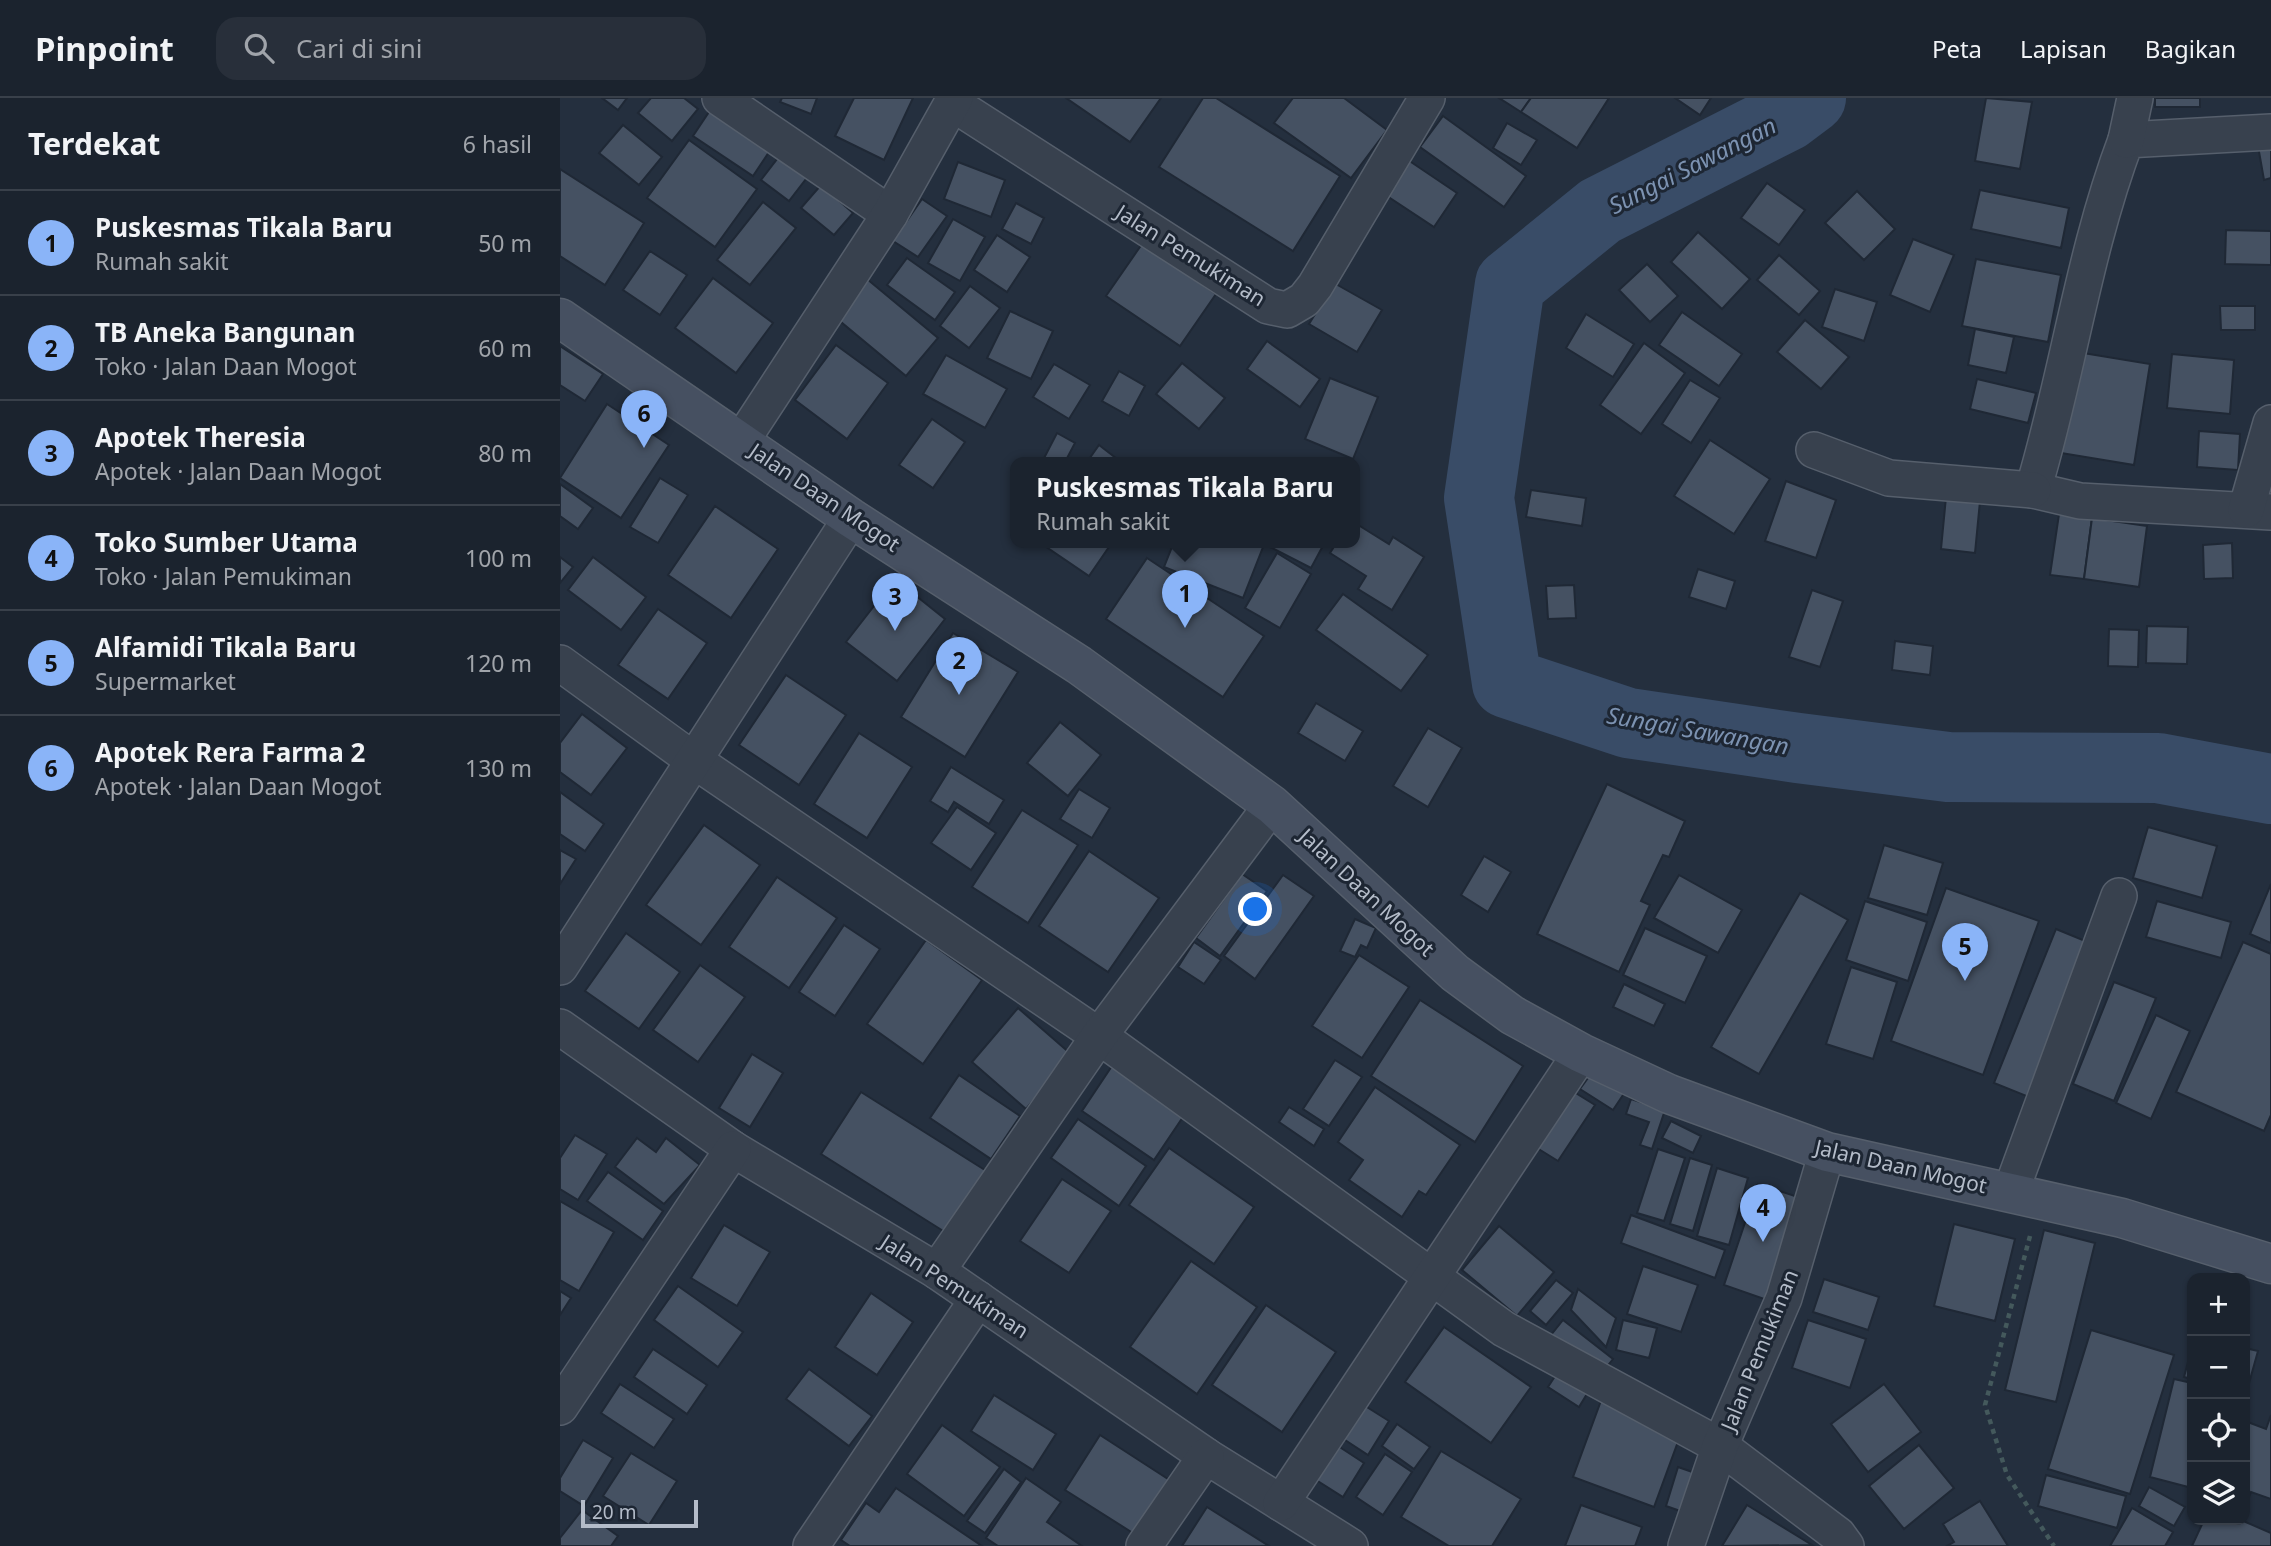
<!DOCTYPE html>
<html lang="id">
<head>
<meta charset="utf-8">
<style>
	:root { --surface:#1b232e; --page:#282f3a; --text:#f1f3f6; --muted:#a0a4aa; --line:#39404a; --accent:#8ab4f8 }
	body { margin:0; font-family:"Noto Sans",sans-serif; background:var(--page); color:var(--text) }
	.controls { position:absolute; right:21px; bottom:21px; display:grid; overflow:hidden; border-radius:14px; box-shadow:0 2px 5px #0004 }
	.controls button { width:63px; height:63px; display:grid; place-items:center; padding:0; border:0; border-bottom:2px solid var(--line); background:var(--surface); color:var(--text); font:35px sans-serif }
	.scale { position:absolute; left:21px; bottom:18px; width:117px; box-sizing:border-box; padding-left:7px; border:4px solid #b4bcc9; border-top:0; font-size:19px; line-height:24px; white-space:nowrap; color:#b4bcc9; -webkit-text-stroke:5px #1d2633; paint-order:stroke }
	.you { position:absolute; left:696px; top:812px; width:24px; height:24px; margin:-18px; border:5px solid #fff; border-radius:50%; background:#1a73e8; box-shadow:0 0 0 10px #1a73e833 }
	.badge { display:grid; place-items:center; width:46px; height:46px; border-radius:50%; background:var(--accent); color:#111; font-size:23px; font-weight:700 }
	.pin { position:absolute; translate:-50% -58px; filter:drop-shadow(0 2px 4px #0008) }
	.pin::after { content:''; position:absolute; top:37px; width:24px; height:21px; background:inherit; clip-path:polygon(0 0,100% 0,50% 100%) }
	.popup { position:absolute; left:450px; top:359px; width:350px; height:91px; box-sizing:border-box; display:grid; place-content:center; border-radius:14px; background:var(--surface); filter:drop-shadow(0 2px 5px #0005); font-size:23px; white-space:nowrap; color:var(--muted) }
	.popup b { font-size:26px; color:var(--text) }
	.popup::after { content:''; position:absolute; left:50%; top:100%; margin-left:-14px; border:14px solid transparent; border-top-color:var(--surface) }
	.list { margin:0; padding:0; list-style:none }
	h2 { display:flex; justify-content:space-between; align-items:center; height:91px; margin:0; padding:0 28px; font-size:30px }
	h2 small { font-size:23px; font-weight:400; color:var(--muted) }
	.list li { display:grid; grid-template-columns:46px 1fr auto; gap:21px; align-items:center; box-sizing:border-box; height:105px; padding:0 28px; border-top:2px solid var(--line) }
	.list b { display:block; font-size:26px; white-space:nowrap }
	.list p { margin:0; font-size:23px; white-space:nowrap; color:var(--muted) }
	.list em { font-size:23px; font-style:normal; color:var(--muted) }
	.icon { flex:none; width:38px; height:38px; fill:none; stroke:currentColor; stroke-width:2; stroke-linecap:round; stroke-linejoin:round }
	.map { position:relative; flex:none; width:1711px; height:1448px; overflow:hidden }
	header { display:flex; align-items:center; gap:42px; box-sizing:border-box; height:98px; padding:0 35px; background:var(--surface); border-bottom:2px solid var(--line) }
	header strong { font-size:33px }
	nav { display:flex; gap:38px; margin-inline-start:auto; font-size:24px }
	.search { width:490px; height:63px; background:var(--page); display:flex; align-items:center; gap:18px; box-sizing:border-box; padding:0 24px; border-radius:21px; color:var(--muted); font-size:26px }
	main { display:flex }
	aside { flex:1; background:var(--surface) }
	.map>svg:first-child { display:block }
</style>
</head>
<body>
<header>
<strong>Pinpoint</strong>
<div class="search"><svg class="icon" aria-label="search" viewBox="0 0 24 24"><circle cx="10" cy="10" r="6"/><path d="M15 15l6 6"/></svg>Cari di sini</div>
<nav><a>Peta</a><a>Lapisan</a><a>Bagikan</a></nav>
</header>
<main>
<aside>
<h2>Terdekat<small>6 hasil</small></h2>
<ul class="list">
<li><span class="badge">1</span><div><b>Puskesmas Tikala Baru</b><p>Rumah sakit</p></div><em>50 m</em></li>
<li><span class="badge">2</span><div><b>TB Aneka Bangunan</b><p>Toko · Jalan Daan Mogot</p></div><em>60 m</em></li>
<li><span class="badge">3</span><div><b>Apotek Theresia</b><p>Apotek · Jalan Daan Mogot</p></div><em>80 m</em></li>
<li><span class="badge">4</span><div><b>Toko Sumber Utama</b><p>Toko · Jalan Pemukiman</p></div><em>100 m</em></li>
<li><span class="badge">5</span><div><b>Alfamidi Tikala Baru</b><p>Supermarket</p></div><em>120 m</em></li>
<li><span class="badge">6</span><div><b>Apotek Rera Farma 2</b><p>Apotek · Jalan Daan Mogot</p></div><em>130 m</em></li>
</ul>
</aside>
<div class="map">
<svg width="1711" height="1448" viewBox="0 0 1711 1448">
	<rect width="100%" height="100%" fill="#242f3e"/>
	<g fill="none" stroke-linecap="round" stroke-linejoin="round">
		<!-- river -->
		<polyline stroke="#394c67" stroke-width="70" points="1251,0 1227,18 1040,113 950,186 919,400 947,585 1068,625 1238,650 1388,669 1598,670 1711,691"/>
	</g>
	<!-- building -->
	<g fill="#455162" stroke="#1f2835" stroke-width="2">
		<polygon points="42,0 67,0 58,12"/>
		<polygon points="91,0 124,0 138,11 112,43 78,15"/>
		<polygon points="222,0 257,0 251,16 220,4"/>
		<polygon points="294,0 353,0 324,62 275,38"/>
		<polygon points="506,0 601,0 570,44"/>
		<polygon points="643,0 656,0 780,78 733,153 599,69"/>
		<polygon points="733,0 784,0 827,32 791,80 714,25"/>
		<polygon points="939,0 971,0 961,14"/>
		<polygon points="971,0 1049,0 1017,50 961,14"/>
		<polygon points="1115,0 1151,0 1140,17"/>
		<polygon points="1426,0 1472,4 1460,71 1415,63"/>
		<rect x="1595" y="0" width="45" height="9"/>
		<polygon points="151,11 211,51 193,78 133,38"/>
		<polygon points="883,18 966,78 944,109 860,49"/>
		<polygon points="947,25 977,42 961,67 933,50"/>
		<polygon points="63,27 102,59 79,87 39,55"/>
		<polygon points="129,42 197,91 155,149 87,100"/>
		<polygon points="1711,45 1711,80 1704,82 1698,48"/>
		<polygon points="221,56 249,77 229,103 201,82"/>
		<polygon points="848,62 897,95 874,129 824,96"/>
		<polygon points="398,64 445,82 431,119 384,101"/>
		<polygon points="0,71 84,125 45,187 0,158"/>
		<polygon points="1207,85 1245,112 1219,147 1181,120"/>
		<polygon points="261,87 293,115 274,137 241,110"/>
		<polygon points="1420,92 1509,110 1501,150 1411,131"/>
		<polygon points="1297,93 1335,131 1304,162 1265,125"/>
		<polygon points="362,101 387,118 358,159 333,143"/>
		<polygon points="203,104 236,130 190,187 157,162"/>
		<polygon points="456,105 484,120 471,146 442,131"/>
		<polygon points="393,121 425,139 400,183 368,165"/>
		<polygon points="1666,132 1711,133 1711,167 1665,166"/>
		<polygon points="1138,134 1190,181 1162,211 1111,164"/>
		<polygon points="437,137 470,159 447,194 414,172"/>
		<polygon points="1353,141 1394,157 1370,214 1330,197"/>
		<polygon points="582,146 656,196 620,248 546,198"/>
		<polygon points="90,153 127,177 100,217 63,192"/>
		<polygon points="1219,157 1260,193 1239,217 1197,182"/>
		<polygon points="347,160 395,194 375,222 327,187"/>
		<polygon points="1416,161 1501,177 1488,244 1402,228"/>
		<polygon points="1087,166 1118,198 1090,224 1059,192"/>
		<polygon points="153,180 213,225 176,275 115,230"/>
		<polygon points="307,181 378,240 346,278 275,219"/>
		<polygon points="774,185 822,212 797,254 749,226"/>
		<polygon points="410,188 440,210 409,250 380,228"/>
		<polygon points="1275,191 1317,204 1304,243 1262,229"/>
		<polygon points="1660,208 1695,208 1695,232 1661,232"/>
		<polygon points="450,213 493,233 471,281 427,260"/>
		<polygon points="1122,214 1182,256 1159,288 1099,247"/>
		<polygon points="1026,216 1074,246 1053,279 1006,250"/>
		<polygon points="1245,222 1289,259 1261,291 1217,254"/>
		<polygon points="1415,231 1454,239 1446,275 1408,267"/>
		<polygon points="707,243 760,281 740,309 687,271"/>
		<polygon points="1084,245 1125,275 1081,336 1040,307"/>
		<polygon points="276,247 328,285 287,341 235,302"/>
		<polygon points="0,248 43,276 25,303 0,287"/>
		<polygon points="1511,253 1590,266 1574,367 1495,354"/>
		<polygon points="1612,256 1674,262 1670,316 1607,310"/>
		<polygon points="386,257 447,291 425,330 363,296"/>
		<polygon points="622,265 665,300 639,331 596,296"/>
		<polygon points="494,266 530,287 509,321 473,299"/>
		<polygon points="559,273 585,288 569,318 542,303"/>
		<polygon points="770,280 818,299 793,361 745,341"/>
		<polygon points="1417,281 1476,295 1468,325 1410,311"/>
		<polygon points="1130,282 1160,300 1131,345 1102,326"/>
		<polygon points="47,306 109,347 61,420 0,380"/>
		<polygon points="372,321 405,344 373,390 339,367"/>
		<polygon points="1639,333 1680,336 1678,372 1637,369"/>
		<polygon points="497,335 515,345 505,364 482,364"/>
		<polygon points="1150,342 1210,381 1174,436 1114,398"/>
		<polygon points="539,347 561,364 527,364"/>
		<polygon points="100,380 128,397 98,445 70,429"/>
		<polygon points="1226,383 1276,402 1256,460 1205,443"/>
		<polygon points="0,386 33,410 18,431 0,418"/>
		<polygon points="971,392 1026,400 1022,428 966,419"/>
		<polygon points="1386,399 1420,403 1415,455 1381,451"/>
		<polygon points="155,408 218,451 171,520 108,477"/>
		<polygon points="1499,416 1532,420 1524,481 1490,477"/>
		<polygon points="1532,420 1587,428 1579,489 1524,481"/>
		<polygon points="795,425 829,446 833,439 864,459 832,512 798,491 806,478 770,455 777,444 795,444"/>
		<polygon points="479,444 548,444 551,446 529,478"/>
		<polygon points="614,444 705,444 683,500 604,469"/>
		<polygon points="712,444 765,444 751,470 710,449"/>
		<polygon points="1672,445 1673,480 1644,481 1643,447"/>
		<polygon points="717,455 751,476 720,530 685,510"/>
		<polygon points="0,459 13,469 0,485"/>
		<polygon points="33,459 86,499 61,532 8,492"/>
		<polygon points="587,460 704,538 663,599 546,521"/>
		<polygon points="1138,471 1175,483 1166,511 1129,499"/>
		<polygon points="335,481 385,521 337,583 286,544"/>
		<polygon points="1014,487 1016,520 988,521 986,488"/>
		<polygon points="1252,492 1283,503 1260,569 1229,559"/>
		<polygon points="783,496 868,557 841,593 756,532"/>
		<polygon points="98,511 147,545 108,601 58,567"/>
		<polygon points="1587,528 1628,529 1627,566 1586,565"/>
		<polygon points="1549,531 1579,532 1578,569 1548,568"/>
		<polygon points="393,535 458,574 405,659 341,619"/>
		<polygon points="1335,543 1373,548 1370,577 1332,572"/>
		<polygon points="226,577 286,617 239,687 179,647"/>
		<polygon points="756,605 803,633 785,663 738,635"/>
		<polygon points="22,616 67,650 31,697 0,674 0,645"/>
		<polygon points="500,624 541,657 508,698 467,665"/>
		<polygon points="868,630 902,650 868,709 833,688"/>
		<polygon points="299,635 352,669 307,740 254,706"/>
		<polygon points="391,669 444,702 429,726 394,704 388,714 370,703"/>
		<polygon points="1047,686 1125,723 1109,759 1103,757 1081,803 1090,807 1059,874 977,836"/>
		<polygon points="519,691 550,710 532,740 500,721"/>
		<polygon points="0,694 44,726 25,753 0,736"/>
		<polygon points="397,709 436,735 411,772 371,745"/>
		<polygon points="462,712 518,747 468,825 412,789"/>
		<polygon points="144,727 200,767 141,847 86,807"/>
		<polygon points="1588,729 1657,748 1642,800 1573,780"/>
		<polygon points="1324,747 1383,765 1367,817 1308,800"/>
		<polygon points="0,752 16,761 0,786"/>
		<polygon points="529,753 599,800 548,874 479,828"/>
		<polygon points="924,758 951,774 928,814 901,797"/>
		<polygon points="682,776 707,793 660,858 636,840"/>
		<polygon points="723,777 754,798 695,881 664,858"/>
		<polygon points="1119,777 1182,812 1158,855 1094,820"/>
		<polygon points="217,779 277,820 229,890 169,849"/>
		<polygon points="1711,786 1711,845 1690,836"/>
		<polygon points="1386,790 1479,823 1423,977 1331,943"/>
		<polygon points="1240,795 1288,822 1199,976 1151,949"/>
		<polygon points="1305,803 1367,824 1348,883 1286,862"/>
		<polygon points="1597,803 1671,824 1661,860 1586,839"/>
		<polygon points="795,821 816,830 807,850 801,847 795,859 780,853"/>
		<polygon points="284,827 320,851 275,918 239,894"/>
		<polygon points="1085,830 1147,858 1125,905 1063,877"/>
		<polygon points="1496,831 1535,847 1474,1001 1434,985"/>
		<polygon points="66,835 120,874 79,931 25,893"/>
		<polygon points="366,842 422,882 363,966 307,926"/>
		<polygon points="634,844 661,862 644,886 618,869"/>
		<polygon points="1683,844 1711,856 1711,1017 1704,1033 1616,994"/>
		<polygon points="799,857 849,889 802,960 752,928"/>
		<polygon points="140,867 185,899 138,964 93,932"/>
		<polygon points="1291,869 1337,884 1313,961 1266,946"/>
		<polygon points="1554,884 1596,900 1554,1003 1513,986"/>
		<polygon points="1064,886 1105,906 1094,928 1053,909"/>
		<polygon points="860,902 963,968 915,1044 811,978"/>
		<polygon points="458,910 512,957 466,1011 412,964"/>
		<polygon points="1596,917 1630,933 1591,1021 1556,1005"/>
		<polygon points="192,956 223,975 190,1029 159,1010"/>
		<polygon points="558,959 631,1007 594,1062 522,1013"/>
		<polygon points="775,962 802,979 769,1028 743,1011"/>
		<polygon points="1033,973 1065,994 1053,1012 1020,991"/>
		<polygon points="399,977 460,1018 431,1061 370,1020"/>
		<polygon points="815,989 900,1047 866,1097 859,1093 842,1119 789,1082 803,1062 778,1044"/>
		<polygon points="301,994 428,1074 388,1136 261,1056"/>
		<polygon points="1014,994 1035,1007 998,1063 977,1050"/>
		<polygon points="1071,1001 1105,1012 1092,1051 1080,1047 1089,1024 1066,1016"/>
		<polygon points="729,1009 764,1031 754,1048 719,1024"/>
		<polygon points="518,1021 586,1068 559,1108 491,1060"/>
		<polygon points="1111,1023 1141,1038 1133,1055 1102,1040"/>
		<polygon points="15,1037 47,1056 18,1102 0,1091 0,1060"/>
		<polygon points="77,1040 96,1054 106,1040 140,1067 104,1106 55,1069"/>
		<polygon points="609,1050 694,1109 654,1166 569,1107"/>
		<polygon points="1098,1051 1125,1060 1104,1123 1077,1115"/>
		<polygon points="1130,1060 1152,1067 1133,1133 1110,1126"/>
		<polygon points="1157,1070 1188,1080 1169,1147 1137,1138"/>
		<polygon points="48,1074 103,1113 83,1142 27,1103"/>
		<polygon points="502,1081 551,1113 509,1175 460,1143"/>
		<polygon points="1198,1086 1241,1100 1207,1202 1164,1187"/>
		<polygon points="0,1103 54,1134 19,1193 0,1182"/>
		<polygon points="1071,1117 1165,1152 1155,1180 1061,1145"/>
		<polygon points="1394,1126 1455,1141 1435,1223 1374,1208"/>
		<polygon points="164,1127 210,1154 177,1208 131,1180"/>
		<polygon points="939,1128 994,1174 957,1218 902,1172"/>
		<polygon points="1484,1132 1535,1145 1496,1304 1445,1292"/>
		<polygon points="631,1163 697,1209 637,1296 570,1249"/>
		<polygon points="1083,1168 1138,1187 1121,1234 1067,1216"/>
		<polygon points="1264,1181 1319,1199 1308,1232 1253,1214"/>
		<polygon points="996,1182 1013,1195 986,1227 970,1213"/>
		<polygon points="118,1188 183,1234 158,1269 94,1222"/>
		<polygon points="1018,1191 1056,1220 1046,1249 1011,1212"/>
		<polygon points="0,1193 11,1200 0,1217"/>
		<polygon points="311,1195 353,1224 317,1277 275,1249"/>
		<polygon points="706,1207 776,1254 722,1334 652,1287"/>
		<polygon points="1003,1222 1053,1261 1041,1276 991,1237"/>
		<polygon points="1063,1222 1097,1230 1089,1260 1056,1252"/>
		<polygon points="1248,1222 1306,1241 1290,1290 1232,1270"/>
		<polygon points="884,1229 971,1289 931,1345 845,1284"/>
		<polygon points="1531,1232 1614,1257 1570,1396 1488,1371"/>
		<polygon points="1632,1249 1632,1281 1624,1279"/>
		<polygon points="1685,1250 1698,1253 1686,1296 1685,1295"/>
		<polygon points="93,1251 147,1287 127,1316 74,1279"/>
		<polygon points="249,1271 312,1318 289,1348 226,1301"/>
		<polygon points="999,1272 1030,1291 1019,1309 988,1289"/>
		<polygon points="1614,1281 1632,1285 1632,1390 1590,1379"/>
		<polygon points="60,1286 114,1321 94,1350 41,1315"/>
		<polygon points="1324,1286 1361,1334 1308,1374 1271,1326"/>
		<polygon points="434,1297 496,1336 473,1372 411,1333"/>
		<polygon points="1042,1300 1123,1330 1094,1409 1013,1379"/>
		<polygon points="802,1306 829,1323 808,1357 782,1340"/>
		<polygon points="1711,1317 1711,1401 1691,1394 1688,1402 1685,1401 1685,1323 1706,1331"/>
		<polygon points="837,1326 870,1349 854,1371 822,1348"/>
		<polygon points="382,1327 440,1369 404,1418 347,1376"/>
		<polygon points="540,1337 611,1383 576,1437 505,1392"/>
		<polygon points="23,1342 53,1360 24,1408 0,1393 0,1380"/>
		<polygon points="775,1346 804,1365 783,1399 753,1380"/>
		<polygon points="1359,1347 1394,1390 1344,1431 1309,1388"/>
		<polygon points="881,1353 961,1401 932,1448 889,1448 841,1419"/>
		<polygon points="71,1355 117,1383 89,1427 43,1398"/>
		<polygon points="825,1356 852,1374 823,1417 796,1399"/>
		<polygon points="1118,1369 1138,1376 1126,1415 1106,1408"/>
		<polygon points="444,1371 461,1384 425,1435 407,1423"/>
		<polygon points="1486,1377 1566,1398 1557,1430 1478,1408"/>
		<polygon points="466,1380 501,1404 487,1424 522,1448 438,1448 426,1440"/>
		<polygon points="1589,1389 1625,1409 1614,1428 1579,1408"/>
		<polygon points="336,1390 422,1448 290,1448 281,1442 306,1405 319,1414"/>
		<polygon points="1420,1403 1448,1448 1387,1448 1394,1444 1383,1426"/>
		<polygon points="1021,1407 1082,1429 1075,1448 1005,1448"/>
		<polygon points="1187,1407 1252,1447 1162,1448"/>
		<polygon points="647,1409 709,1448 622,1448"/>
		<polygon points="1572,1410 1613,1434 1605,1448 1550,1448"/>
		<polygon points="22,1412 58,1438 51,1448 0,1448 0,1440"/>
		<polygon points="1644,1422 1681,1422 1711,1435 1711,1448 1632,1448"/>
	</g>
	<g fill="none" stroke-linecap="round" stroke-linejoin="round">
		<defs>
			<g id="street">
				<polyline points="160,0 330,116"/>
				<polyline points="392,5 708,208 727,212 744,202 755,188 867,0"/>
				<path d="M1711,34L1566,42C1523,156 1508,276 1473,392L1520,403L1711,414"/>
				<polyline points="1566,42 1575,0"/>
				<polyline points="182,342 330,116 395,0"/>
				<polyline points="1254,352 1329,380 1473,392"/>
				<polyline points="1686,412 1711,325"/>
				<polyline points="0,565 132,661 539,938 944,1231 1160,1348 1278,1437 1286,1448"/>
				<polyline points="0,869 291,420"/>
				<polyline points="0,929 173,1051 377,1173 646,1358 790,1448"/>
				<polyline points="1451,1093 1559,798"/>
				<polyline points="377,1173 539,938 712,707"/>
				<polyline points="0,1309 173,1051"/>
				<polyline points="721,1405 1021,955"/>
				<polyline points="251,1448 418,1201"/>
				<polyline points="584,1448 646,1358"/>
				<polyline points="1126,1448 1160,1348 1224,1200 1267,1054"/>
			</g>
			<polyline id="secondary" points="0,220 291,420 519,567 712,707 895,875 952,917 1021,955 1109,996 1267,1054 1562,1120 1711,1166"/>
		</defs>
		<!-- street casing -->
		<use href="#street" stroke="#565f6c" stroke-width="38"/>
		<!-- secondary casing -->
		<use href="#secondary" stroke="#565f6c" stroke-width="41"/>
		<!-- path -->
		<polyline stroke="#44595c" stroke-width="4.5" stroke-dasharray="5 5" stroke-linecap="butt" points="1470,1138 1425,1307 1447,1377 1494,1448"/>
		<!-- street -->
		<use href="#street" stroke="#38414e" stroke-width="35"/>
		<!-- secondary -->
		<use href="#secondary" stroke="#465061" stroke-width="38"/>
	</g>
	<g text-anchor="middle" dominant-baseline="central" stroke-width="6" stroke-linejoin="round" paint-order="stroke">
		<!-- street labels -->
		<g font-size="21" fill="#b4bcc9" stroke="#1d2633">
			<text transform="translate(631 157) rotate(32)">Jalan Pemukiman</text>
			<text transform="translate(265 399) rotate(34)">Jalan Daan Mogot</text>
			<text transform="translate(807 794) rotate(43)">Jalan Daan Mogot</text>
			<text transform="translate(1341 1068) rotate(13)">Jalan Daan Mogot</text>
			<text transform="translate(395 1188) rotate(33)">Jalan Pemukiman</text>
			<text transform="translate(1199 1252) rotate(-68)">Jalan Pemukiman</text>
		</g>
		<!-- water labels -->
		<g font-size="23" font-style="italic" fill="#7c92b1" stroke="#1d2633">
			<text transform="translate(1132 67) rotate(-27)">Sungai Sawangan</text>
			<text transform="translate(1138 632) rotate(10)">Sungai Sawangan</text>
		</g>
	</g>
</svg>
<div class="controls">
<button>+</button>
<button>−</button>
<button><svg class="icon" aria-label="locate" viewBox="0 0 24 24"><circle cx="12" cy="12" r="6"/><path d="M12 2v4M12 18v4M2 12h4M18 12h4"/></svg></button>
<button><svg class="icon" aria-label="layers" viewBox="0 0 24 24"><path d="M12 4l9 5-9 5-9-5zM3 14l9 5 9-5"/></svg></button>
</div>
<div class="scale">20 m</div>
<div class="you"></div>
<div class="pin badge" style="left:625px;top:530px">1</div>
<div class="popup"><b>Puskesmas Tikala Baru</b>Rumah sakit</div>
<div class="pin badge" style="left:399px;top:597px">2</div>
<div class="pin badge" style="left:335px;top:533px">3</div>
<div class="pin badge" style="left:1203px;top:1144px">4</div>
<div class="pin badge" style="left:1405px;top:883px">5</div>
<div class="pin badge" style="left:84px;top:350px">6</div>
</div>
</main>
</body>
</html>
